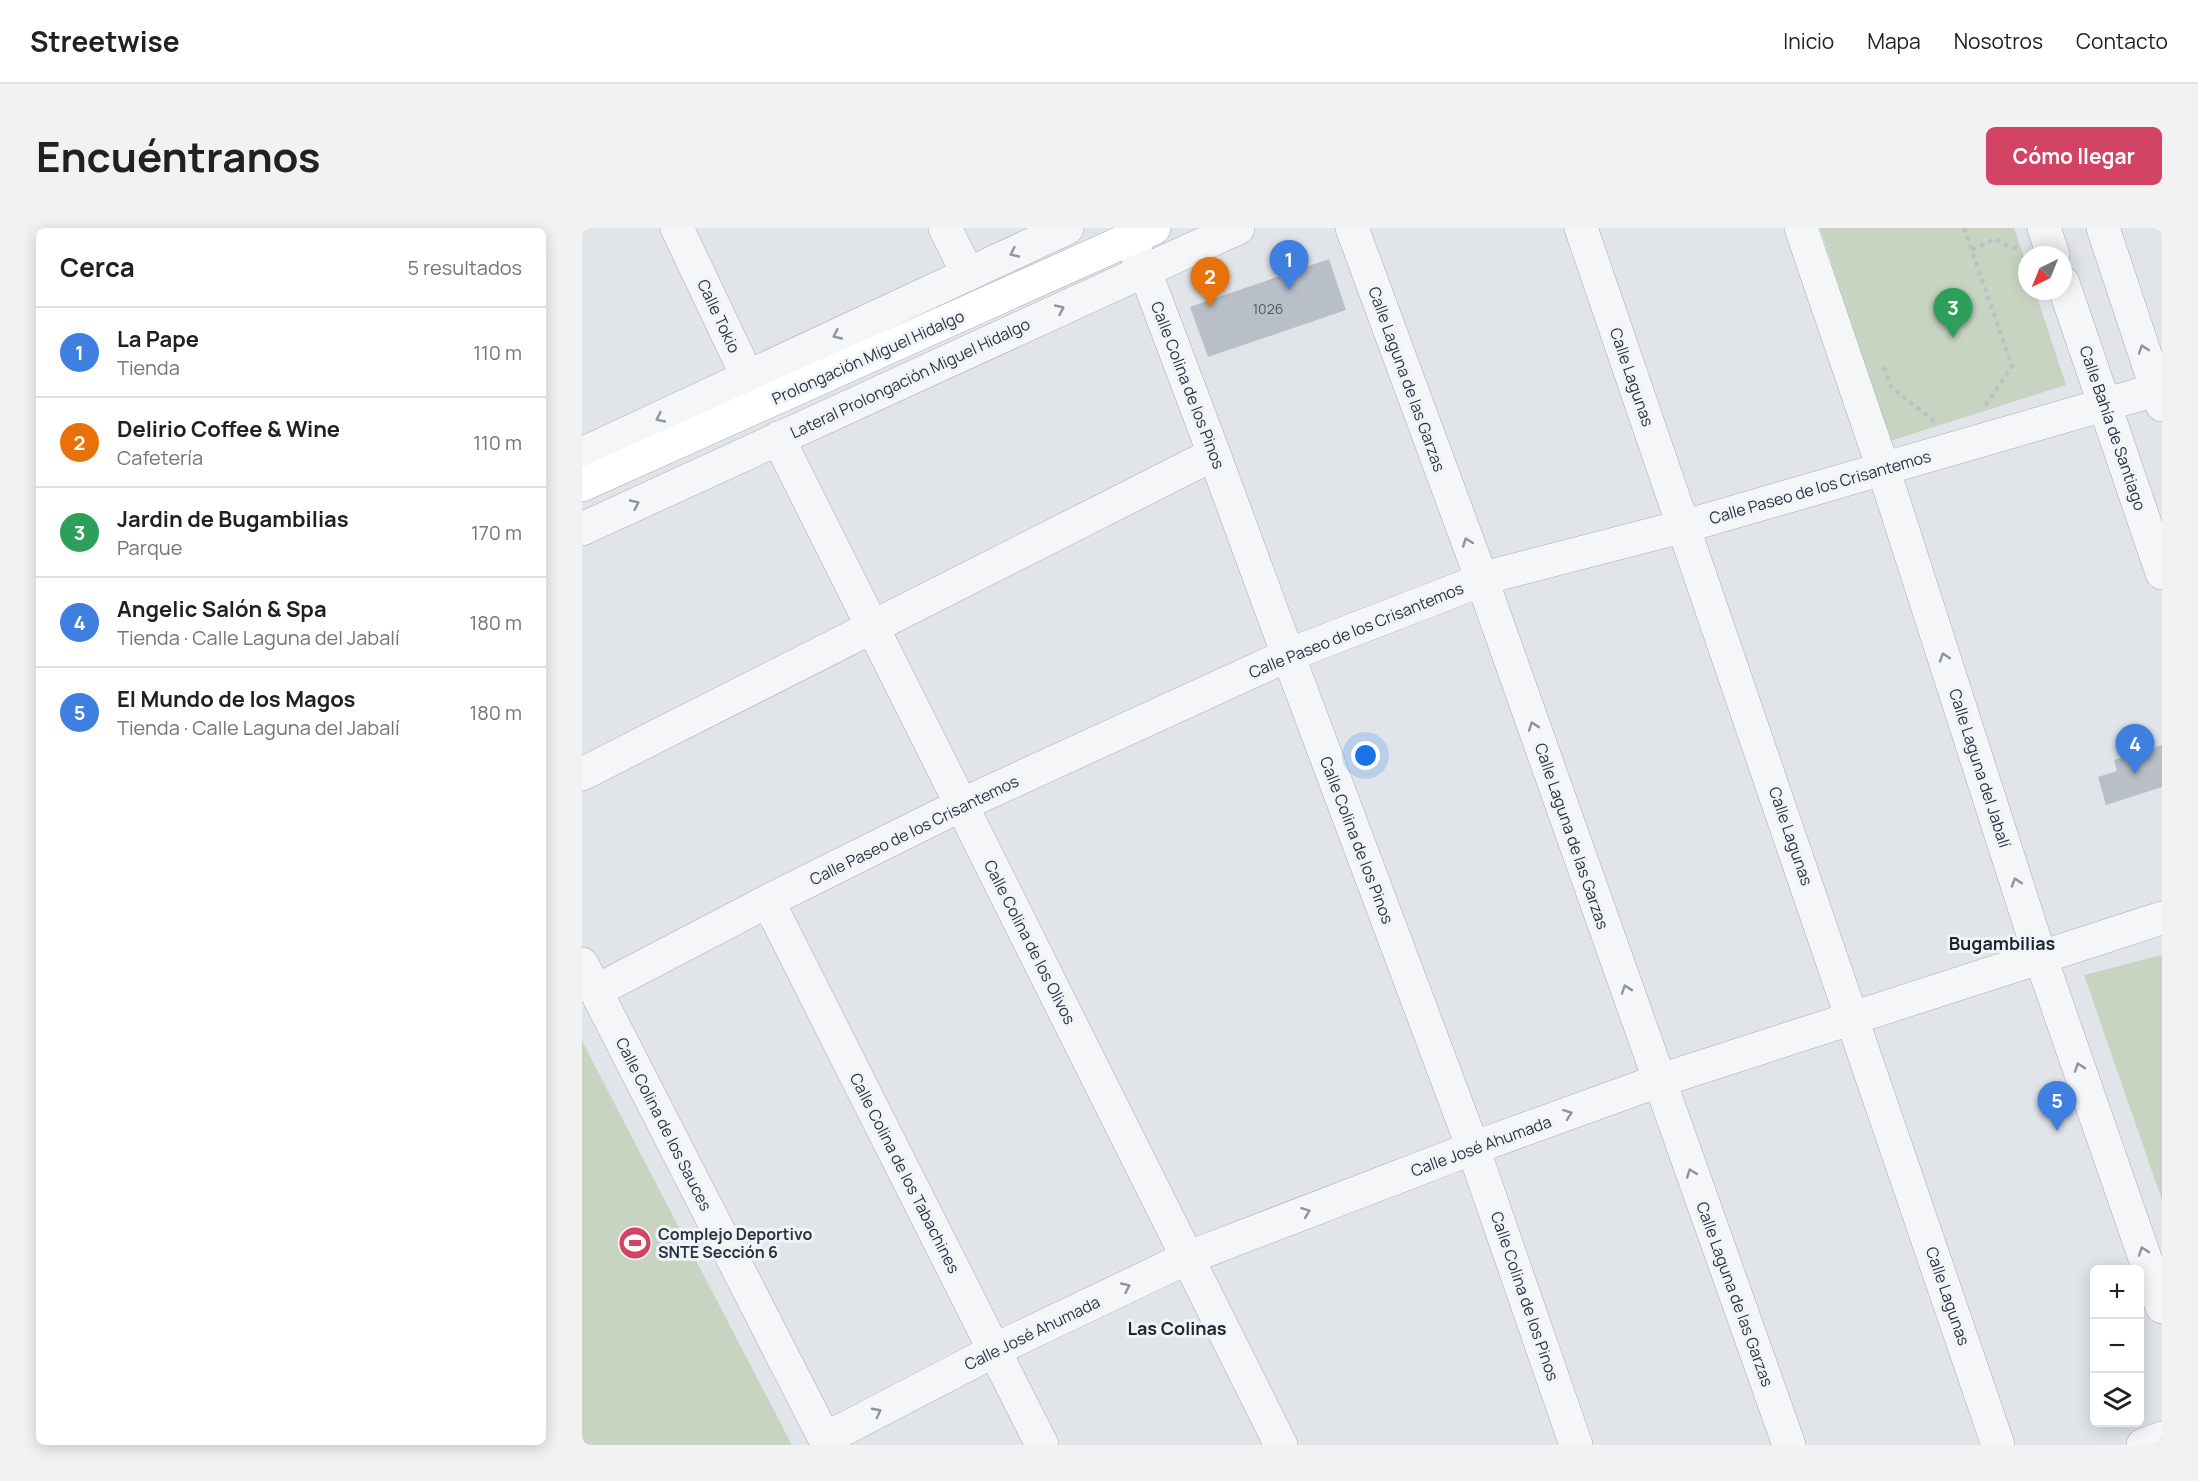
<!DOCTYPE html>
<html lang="es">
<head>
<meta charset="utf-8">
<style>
	:root { --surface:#fff; --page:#f2f2f2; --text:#202124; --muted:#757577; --line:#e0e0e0; --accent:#d24364 }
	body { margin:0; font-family:Manrope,sans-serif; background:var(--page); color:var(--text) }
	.controls { position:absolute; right:18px; bottom:18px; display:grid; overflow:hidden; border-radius:9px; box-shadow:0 3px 15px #0003 }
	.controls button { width:54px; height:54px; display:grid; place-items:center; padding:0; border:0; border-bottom:2px solid var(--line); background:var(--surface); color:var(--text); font:30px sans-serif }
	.compass { position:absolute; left:1436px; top:18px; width:54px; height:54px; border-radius:50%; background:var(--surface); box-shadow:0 3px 15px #0003; rotate:223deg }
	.you { position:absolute; left:784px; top:528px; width:21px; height:21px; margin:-15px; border:4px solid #fff; border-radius:50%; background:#1a73e8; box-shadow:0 0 0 9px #1a73e833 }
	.badge { display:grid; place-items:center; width:39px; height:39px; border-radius:50%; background:var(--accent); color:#fff; font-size:20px; font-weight:700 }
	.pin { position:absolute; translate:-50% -50px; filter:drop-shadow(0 2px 3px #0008) }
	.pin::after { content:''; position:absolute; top:32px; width:21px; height:18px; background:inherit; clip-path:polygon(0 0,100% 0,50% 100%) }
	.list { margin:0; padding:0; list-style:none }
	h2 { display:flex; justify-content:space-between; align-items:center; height:78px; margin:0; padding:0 24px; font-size:26px }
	h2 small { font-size:20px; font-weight:400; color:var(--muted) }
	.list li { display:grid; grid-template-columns:39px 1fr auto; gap:18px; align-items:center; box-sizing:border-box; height:90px; padding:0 24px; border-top:2px solid var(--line) }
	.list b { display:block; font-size:22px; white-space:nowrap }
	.list p { margin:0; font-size:20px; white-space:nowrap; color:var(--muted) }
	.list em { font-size:20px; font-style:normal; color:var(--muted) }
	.icon { flex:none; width:33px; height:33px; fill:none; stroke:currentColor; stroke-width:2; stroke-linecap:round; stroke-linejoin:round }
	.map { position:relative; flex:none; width:1580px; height:1217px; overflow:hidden; border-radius:9px }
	header { display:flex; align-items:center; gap:36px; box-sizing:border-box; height:84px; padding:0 30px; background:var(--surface); border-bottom:2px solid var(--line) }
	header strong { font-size:28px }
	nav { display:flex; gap:33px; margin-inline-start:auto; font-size:21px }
	.intro { display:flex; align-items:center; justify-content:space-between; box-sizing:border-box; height:144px; padding:0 36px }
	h1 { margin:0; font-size:42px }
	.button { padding:15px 27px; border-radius:9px; background:var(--accent); color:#fff; font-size:21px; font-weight:700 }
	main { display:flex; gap:36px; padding:0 36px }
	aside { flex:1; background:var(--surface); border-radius:9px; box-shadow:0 3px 15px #0003 }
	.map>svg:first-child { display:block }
</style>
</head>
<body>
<header>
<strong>Streetwise</strong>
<nav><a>Inicio</a><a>Mapa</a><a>Nosotros</a><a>Contacto</a></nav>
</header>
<div class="intro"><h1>Encuéntranos</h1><a class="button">Cómo llegar</a></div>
<main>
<aside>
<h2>Cerca<small>5 resultados</small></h2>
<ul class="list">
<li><span class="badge" style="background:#3f7fe0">1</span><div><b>La Pape</b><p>Tienda</p></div><em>110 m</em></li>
<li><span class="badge" style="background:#e8710a">2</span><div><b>Delirio Coffee &amp; Wine</b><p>Cafetería</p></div><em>110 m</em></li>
<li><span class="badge" style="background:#2e9e5b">3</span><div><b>Jardin de Bugambilias</b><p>Parque</p></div><em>170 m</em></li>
<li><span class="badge" style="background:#3f7fe0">4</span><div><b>Angelic Salón &amp; Spa</b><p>Tienda · Calle Laguna del Jabalí</p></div><em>180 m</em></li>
<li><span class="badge" style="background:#3f7fe0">5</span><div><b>El Mundo de los Magos</b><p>Tienda · Calle Laguna del Jabalí</p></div><em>180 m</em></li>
</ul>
</aside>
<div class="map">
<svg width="1580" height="1217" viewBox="0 0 1580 1217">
	<rect width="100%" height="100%" fill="#e1e5ea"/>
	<!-- green -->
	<g fill="#c8d4c2">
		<polygon points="1238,0 1432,0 1445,38 1445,63 1453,63 1484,157 1308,213"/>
		<polygon points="1580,727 1580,972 1502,747"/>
		<polygon points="0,813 210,1217 0,1217"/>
	</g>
	<!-- building -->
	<g fill="#b8bfc8">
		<polygon points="747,31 764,82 626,129 608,79"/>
		<polygon points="1580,517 1580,559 1524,577 1516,549 1535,543 1532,532"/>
	</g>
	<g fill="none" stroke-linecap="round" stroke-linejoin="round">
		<defs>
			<g id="street">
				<polyline points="95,0 175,169"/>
				<polyline points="363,0 386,46"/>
				<polyline points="770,0 900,352 1207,1217"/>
				<polyline points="999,0 1416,1217"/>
				<polyline points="1219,0 1301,240 1458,728 1580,1079"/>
				<polyline points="1462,0 1471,27"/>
				<polyline points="1521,0 1580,177"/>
				<polyline points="547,11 563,43 632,226 706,427 891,920 994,1217"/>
				<polyline points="1481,55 1580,345"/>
				<polyline points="196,210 699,1217"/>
				<polyline points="0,226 485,0"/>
				<polyline points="0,301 656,0"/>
				<polyline points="0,546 632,226"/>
				<polyline points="186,673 460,1217"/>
				<polyline points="0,736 246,1217"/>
				<polyline points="14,763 186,673 379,577 706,427 900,352 917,346 1114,295 1580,160"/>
				<polyline points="243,1211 433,1112 605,1030 891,920 1076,853 1580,690"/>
				<polyline points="1561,1217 1580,1210"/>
			</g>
			<polyline id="secondary" points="0,257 572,0"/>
		</defs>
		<!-- street casing -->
		<use href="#street" stroke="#a6acb5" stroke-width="34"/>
		<!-- secondary casing -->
		<use href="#secondary" stroke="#a6acb5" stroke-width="34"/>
		<!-- path -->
		<g stroke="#bbc0c5" stroke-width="4" stroke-dasharray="4.5 4.5" stroke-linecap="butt">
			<polyline points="1382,0 1430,138 1403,178"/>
			<polyline points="1390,22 1413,11 1426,18 1436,20"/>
			<polyline points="1302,139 1309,159 1352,193"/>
		</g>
		<!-- street -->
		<use href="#street" stroke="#f4f6f8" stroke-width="33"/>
		<!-- secondary -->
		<use href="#secondary" stroke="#fff" stroke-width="33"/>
	</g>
	<!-- one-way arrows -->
	<defs><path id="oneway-chevron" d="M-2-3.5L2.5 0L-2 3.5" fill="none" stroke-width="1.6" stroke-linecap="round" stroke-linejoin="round" transform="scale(1.5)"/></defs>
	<g stroke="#8e959e">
		<use href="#oneway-chevron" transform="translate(432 25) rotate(155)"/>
		<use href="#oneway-chevron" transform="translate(478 81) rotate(-25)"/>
		<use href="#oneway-chevron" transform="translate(255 107) rotate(155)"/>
		<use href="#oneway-chevron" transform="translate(1561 121) rotate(-109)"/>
		<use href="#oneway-chevron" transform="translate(78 190) rotate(155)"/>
		<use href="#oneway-chevron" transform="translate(53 276) rotate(-25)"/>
		<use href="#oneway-chevron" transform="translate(885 314) rotate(-110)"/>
		<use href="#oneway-chevron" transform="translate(1362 429) rotate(-108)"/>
		<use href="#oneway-chevron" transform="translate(951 498) rotate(-109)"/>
		<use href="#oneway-chevron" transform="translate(1434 654) rotate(-108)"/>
		<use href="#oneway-chevron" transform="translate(1044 761) rotate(-109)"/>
		<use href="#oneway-chevron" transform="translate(1497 839) rotate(-109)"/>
		<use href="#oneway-chevron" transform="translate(986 886) rotate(-20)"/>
		<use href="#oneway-chevron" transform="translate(1109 945) rotate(-110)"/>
		<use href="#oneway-chevron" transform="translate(724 984) rotate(-21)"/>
		<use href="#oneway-chevron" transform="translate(1561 1023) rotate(-109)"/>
		<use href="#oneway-chevron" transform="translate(544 1059) rotate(-25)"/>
		<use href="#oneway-chevron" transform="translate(295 1184) rotate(-28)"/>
	</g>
	<!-- icons -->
	<defs>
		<symbol id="stadium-disc" viewBox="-11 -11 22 22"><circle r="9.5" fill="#d24364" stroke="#f1f4f7"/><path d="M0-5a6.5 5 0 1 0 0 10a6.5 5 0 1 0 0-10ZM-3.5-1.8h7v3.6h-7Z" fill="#fff"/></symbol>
	</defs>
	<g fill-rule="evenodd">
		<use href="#stadium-disc" x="34" y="996" width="38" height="38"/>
	</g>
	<g text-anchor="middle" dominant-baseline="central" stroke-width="6" stroke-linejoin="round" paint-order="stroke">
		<!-- number labels -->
		<g font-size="14" fill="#4d5764">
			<text x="686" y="80">1026</text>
		</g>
		<!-- street labels -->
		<g font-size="16" fill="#293443" stroke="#f1f4f7">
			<text transform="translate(137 88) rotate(65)">Calle Tokio</text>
			<text transform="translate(286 129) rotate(-24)">Prolongación Miguel Hidalgo</text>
			<text transform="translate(1050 149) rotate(71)">Calle Lagunas</text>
			<text transform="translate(328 150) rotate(-25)">Lateral Prolongación Miguel Hidalgo</text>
			<text transform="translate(825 151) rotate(70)">Calle Laguna de las Garzas</text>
			<text transform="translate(606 157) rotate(69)">Calle Colina de los Pinos</text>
			<text transform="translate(1531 200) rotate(71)">Calle Bahía de Santiago</text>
			<text transform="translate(1238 259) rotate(-16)">Calle Paseo de los Crisantemos</text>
			<text transform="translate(774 402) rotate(-22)">Calle Paseo de los Crisantemos</text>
			<text transform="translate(1398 540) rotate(72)">Calle Laguna del Jabalí</text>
			<text transform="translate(332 602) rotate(-26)">Calle Paseo de los Crisantemos</text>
			<text transform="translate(990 608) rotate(71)">Calle Laguna de las Garzas</text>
			<text transform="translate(1209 608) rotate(71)">Calle Lagunas</text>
			<text transform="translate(775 612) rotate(69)">Calle Colina de los Pinos</text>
			<text transform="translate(448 714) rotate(63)">Calle Colina de los Olivos</text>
			<text transform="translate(82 896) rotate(63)">Calle Colina de los Sauces</text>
			<text transform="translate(899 918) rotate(-20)">Calle José Ahumada</text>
			<text transform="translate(323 945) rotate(63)">Calle Colina de los Tabachines</text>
			<text transform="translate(1153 1066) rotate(70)">Calle Laguna de las Garzas</text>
			<text transform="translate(943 1068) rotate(71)">Calle Colina de los Pinos</text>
			<text transform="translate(1366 1068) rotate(71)">Calle Lagunas</text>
			<text transform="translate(450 1105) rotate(-26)">Calle José Ahumada</text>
		</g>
		<!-- poi labels -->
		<g font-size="16" font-weight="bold" fill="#293443" stroke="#f1f4f7" text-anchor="start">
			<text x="76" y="1006">Complejo Deportivo<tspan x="76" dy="18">SNTE Sección 6</tspan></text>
		</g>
		<!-- neighbourhood labels -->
		<g font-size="18" font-weight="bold" fill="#1b2533" stroke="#f1f4f7">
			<text x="1420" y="715">Bugambilias</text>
			<text x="595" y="1100">Las Colinas</text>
		</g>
	</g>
</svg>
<div class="controls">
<button>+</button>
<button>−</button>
<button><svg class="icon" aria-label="layers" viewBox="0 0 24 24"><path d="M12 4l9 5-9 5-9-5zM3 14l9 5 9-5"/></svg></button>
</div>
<svg class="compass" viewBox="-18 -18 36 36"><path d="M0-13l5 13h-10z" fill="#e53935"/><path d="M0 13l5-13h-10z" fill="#757577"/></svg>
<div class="you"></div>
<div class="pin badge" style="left:707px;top:62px;background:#3f7fe0">1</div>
<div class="pin badge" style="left:628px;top:79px;background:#e8710a">2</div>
<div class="pin badge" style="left:1371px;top:110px;background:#2e9e5b">3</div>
<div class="pin badge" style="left:1553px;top:546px;background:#3f7fe0">4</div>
<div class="pin badge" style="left:1475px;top:903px;background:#3f7fe0">5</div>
</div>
</main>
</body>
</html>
